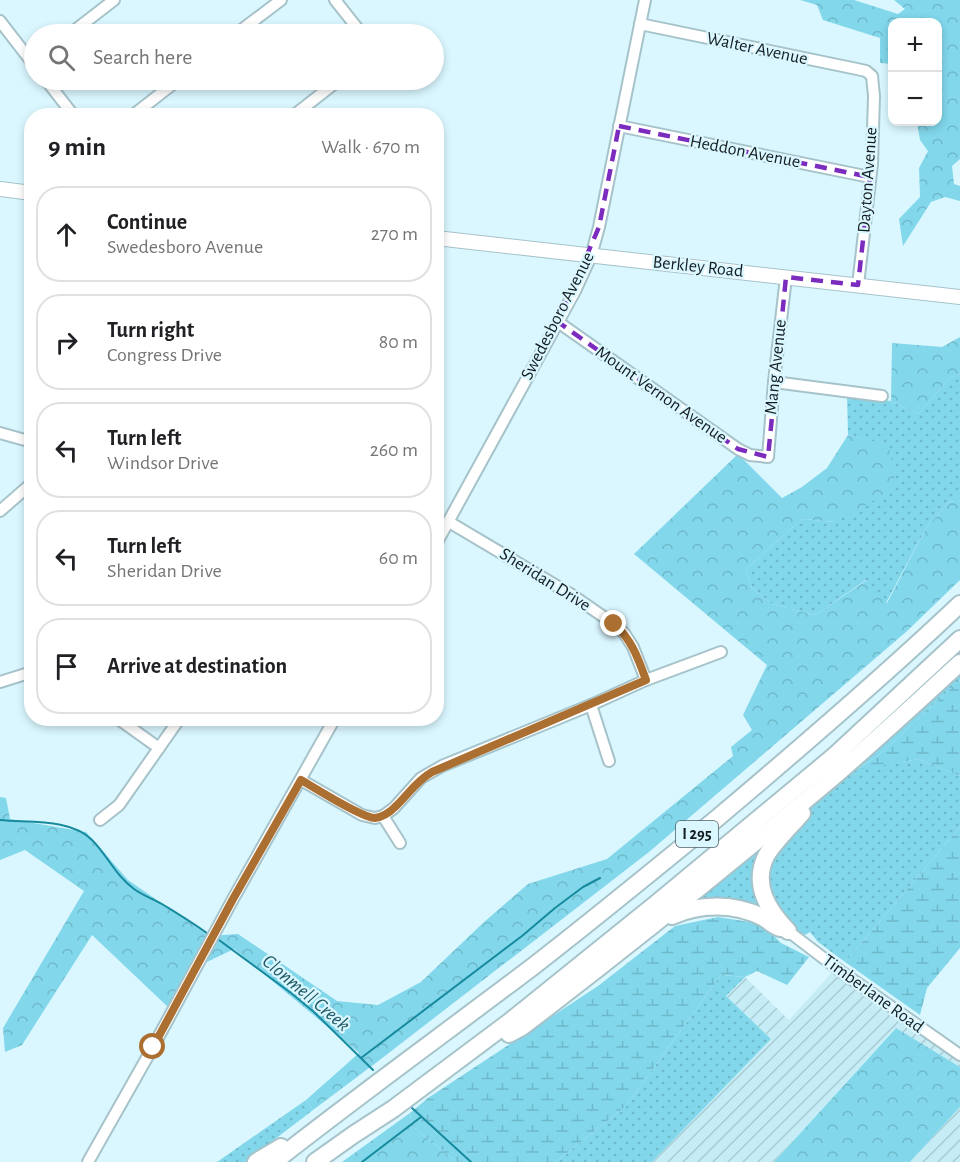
<!DOCTYPE html>
<html lang="en">
<head>
<meta charset="utf-8">
<style>
	:root { --surface:#fff; --page:#f6f6f6; --text:#202124; --muted:#757577; --line:#e0e0e0 }
	body { margin:0; font-family:"Alegreya Sans",sans-serif; background:var(--page); color:var(--text) }
	.controls { position:absolute; right:18px; top:18px; display:grid; overflow:hidden; border-radius:12px; box-shadow:0 3px 9px #0003 }
	.controls button { width:54px; height:54px; display:grid; place-items:center; padding:0; border:0; border-bottom:2px solid var(--line); background:var(--surface); color:var(--text); font:30px sans-serif }
	.stop { position:absolute; width:18px; height:18px; margin:-14px; border:4px solid #ab6f31; border-radius:50%; background:#fff }
	.stop.end { background:#ab6f31; border-color:#fff; box-shadow:0 2px 6px #0008 }
	.list { margin:0; padding:0; list-style:none }
	h2 { display:flex; justify-content:space-between; align-items:center; height:78px; margin:0; padding:0 24px; font-size:26px }
	h2 small { font-size:20px; font-weight:400; color:var(--muted) }
	.list li { display:grid; grid-template-columns:39px 1fr auto; gap:18px; align-items:center; box-sizing:border-box; height:96px; margin:0 12px 12px; padding:0 12px; border:2px solid var(--line); border-radius:24px }
	.list b { display:block; font-size:22px; white-space:nowrap }
	.list p { margin:0; font-size:20px; white-space:nowrap; color:var(--muted) }
	.list em { font-size:20px; font-style:normal; color:var(--muted) }
	.icon { flex:none; width:33px; height:33px; fill:none; stroke:currentColor; stroke-width:2; stroke-linecap:round; stroke-linejoin:round }
	.map { position:relative; flex:none; width:960px; height:1162px; overflow:hidden }
	.search { position:absolute; background:var(--surface); box-shadow:0 3px 9px #0003; left:24px; top:24px; width:420px; height:66px; display:flex; align-items:center; gap:15px; box-sizing:border-box; padding:0 21px; border-radius:33px; color:var(--muted); font-size:22px }
	.panel { position:absolute; background:var(--surface); box-shadow:0 3px 9px #0003; left:24px; top:108px; width:420px; height:618px; border-radius:24px }
	.map>svg:first-child { display:block }
</style>
</head>
<body>
<div class="map">
<svg width="960" height="1162" viewBox="0 0 960 1162">
	<defs>
		<pattern id="industrial-furrows" width="10" height="10" patternUnits="userSpaceOnUse" patternTransform="scale(1.5)"><rect width="10" height="10" fill="#c6edf6"/><path d="M-1 1l2-2M0 10L10 0M9 11l2-2" fill="none" stroke="#a9cbd3"/></pattern>
		<pattern id="grass-dots" width="8" height="8" patternUnits="userSpaceOnUse" patternTransform="scale(1.5)"><rect width="8" height="8" fill="#82d7eb"/><path d="M2 2h.1M6 6h.1" fill="none" stroke="#6fb8c9" stroke-width="1.8" stroke-linecap="round"/></pattern>
		<pattern id="forest-crowns" width="20" height="18" patternUnits="userSpaceOnUse" patternTransform="scale(1.5)"><rect width="20" height="18" fill="#82d7eb"/><path d="M2 6a3 3 0 1 1 6 0M12 15a3 3 0 1 1 6 0" fill="none" stroke="#6fb8c9"/></pattern>
		<pattern id="wetland-marsh" width="20" height="14" patternUnits="userSpaceOnUse" patternTransform="scale(1.5)"><rect width="20" height="14" fill="#82d7eb"/><path d="M1 5h8M5 5V1M11 12h8M15 12V8" fill="none" stroke="#6fb8c9"/></pattern>
	</defs>
	<rect width="100%" height="100%" fill="#daf7ff"/>
	<!-- industrial -->
	<g fill="url(#industrial-furrows)">
		<polygon points="837,967 960,1055 960,1067 895,1028 774,1162 652,1162 771,1039 726,996 745,977 789,1020"/>
		<polygon points="960,1107 960,1162 910,1162"/>
	</g>
	<!-- grass -->
	<g fill="url(#grass-dots)">
		<polygon points="960,373 960,500 949,502 926,528 886,603 866,580 815,615 772,604 752,588 746,569 802,519 835,522 889,446 848,435 847,396 891,401 918,414 948,380"/>
		<polygon points="960,666 960,680 879,755 857,769 919,759 960,776 960,827 845,962 818,942 810,932 805,935 783,921 769,902 766,871 771,856 801,818 848,769"/>
		<polygon points="779,828 754,879 764,913 694,902"/>
		<polygon points="721,975 745,977 726,996 771,1039 652,1162 556,1162 626,1106"/>
		<polygon points="306,1100 313,1110 249,1159 245,1162 217,1162"/>
	</g>
	<!-- forest -->
	<g fill="url(#forest-crowns)">
		<polygon points="800,0 854,0 898,14 905,9 894,0 960,0 960,159 952,166 954,184 960,186 960,201 945,197 931,202 903,246 899,219 920,197 919,168 928,151 920,140 917,122 938,122 938,22 892,22 892,64 880,63 880,38 823,20 817,5"/>
		<polygon points="960,337 960,373 948,380 918,414 891,401 892,343 942,347"/>
		<polygon points="848,435 889,445 896,488 835,522 802,519 746,569 752,588 772,604 815,615 867,580 887,603 926,528 949,502 960,500 960,580 906,632 649,852 381,1059 313,1110 306,1100 359,1053 234,949 190,970 169,1008 92,935 22,1045 5,1052 3,1028 84,891 25,850 0,860 0,797 6,798 10,819 86,832 128,880 209,936 238,934 337,1001 378,1005 421,982 483,923 528,884 607,859 733,756 731,747 752,730 743,715 767,665 634,554 738,454 782,498 802,487 827,468"/>
		<polygon points="896,1028 960,1067 960,1107 910,1162 774,1162"/>
		<polygon points="410,1113 412,1126 457,1162 342,1162"/>
	</g>
	<!-- wetland -->
	<g fill="url(#wetland-marsh)">
		<polygon points="960,680 960,776 919,759 856,770 879,755"/>
		<polygon points="960,827 960,948 927,988 920,1015 845,962"/>
		<polygon points="718,917 762,924 781,943 809,957 787,985 757,971 745,977 721,975 626,1106 556,1162 457,1162 412,1126 410,1113 428,1098 598,986 675,926"/>
	</g>
	<g fill="none" stroke-linecap="round" stroke-linejoin="round">
		<!-- stream -->
		<g stroke="#178a9e" stroke-width="2">
			<path d="M0,820C28,823 71,818 92,840C108,856 115,875 134,889C142,895 153,899 162,904C178,914 193,923 208,934"/>
			<polyline points="219,940 291,993 314,1012 373,1070"/>
			<polyline points="361,1058 522,936 555,908 583,887 600,878"/>
			<polyline points="412,1108 471,1162"/>
			<polyline points="362,1162 421,1117"/>
		</g>
		<defs>
			<g id="minor">
				<polyline points="335,0 362,34"/>
				<polyline points="0,21 34,65"/>
				<polyline points="640,24 857,69 866,71 872,76 874,96 872,164 858,285"/>
				<polyline points="70,34 114,0"/>
				<polyline points="236,34 281,0"/>
				<polyline points="46,80 74,116"/>
				<polyline points="132,116 178,80"/>
				<polyline points="293,116 339,80"/>
				<polyline points="619,126 870,177"/>
				<polyline points="558,322 738,449 750,455 768,457 774,382 786,277"/>
				<polyline points="774,382 882,396"/>
				<polyline points="0,433 32,442"/>
				<polyline points="0,511 32,483"/>
				<polyline points="449,522 572,595 614,624 624,633 633,647 646,680"/>
				<polyline points="436,544 558,322 575,291 591,256 599,227 645,0"/>
				<polyline points="0,682 32,672"/>
				<polyline points="591,705 609,761"/>
				<polyline points="117,718 159,748"/>
				<polyline points="301,780 362,815 375,818 383,816 394,808 421,778 442,766 591,705 646,680 721,652"/>
				<polyline points="383,816 400,843"/>
				<polyline points="100,820 119,805 180,718"/>
				<polyline points="788,931 843,973 960,1055"/>
				<polyline points="88,1162 153,1047 233,899 335,718"/>
			</g>
			<g id="major">
				<polyline points="0,189 32,193"/>
				<polyline points="436,238 960,297"/>
			</g>
			<g id="highway">
				<path d="M672,916C700,903 736,903 764,918C770,922 774,926 780,928"/>
				<path d="M788,931C768,910 752,885 766,856C774,842 791,826 802,813"/>
				<path d="M509,1034L522,1027C627,947 730,864 831,779C875,741 917,702 960,663"/>
				<polyline points="256,1162 281,1147"/>
				<path d="M274,1162C358,1096 445,1033 531,968C593,920 654,870 715,820C798,750 881,679 960,604"/>
				<polyline points="315,1162 353,1135 393,1109 508,1023 657,903 833,757 960,639"/>
			</g>
		</defs>
		<!-- minor casing -->
		<use href="#minor" stroke="#a7c3ca" stroke-width="14"/>
		<!-- major casing -->
		<use href="#major" stroke="#a7c3ca" stroke-width="16"/>
		<!-- highway casing -->
		<use href="#highway" stroke="#a7c3ca" stroke-width="20"/>
		<!-- minor -->
		<use href="#minor" stroke="#fff" stroke-width="10"/>
		<!-- major -->
		<use href="#major" stroke="#fff" stroke-width="14"/>
		<!-- highway -->
		<use href="#highway" stroke="#fff" stroke-width="16"/>
	</g>
	<g fill="none" stroke-linecap="round" stroke-linejoin="round">
		<!-- route -->
		<path stroke="#ab6f31" stroke-width="8" d="M153,1047L233,899L301,780C315,788 362,818 375,818C383,817 390,812 395,807C408,795 416,781 432,772L646,680C638,658 632,640 614,624"/>
	</g>
	<!-- marked area -->
	<path fill="none" stroke="#7b2cbf" stroke-width="4.5" stroke-dasharray="12 8" stroke-linejoin="round" d="M619,126L870,177L858,285L786,277L768,457L738,449L558,322L599,227Z"/>
	<g text-anchor="middle" dominant-baseline="central" stroke-width="4.5" stroke-linejoin="round" paint-order="stroke">
		<!-- shield labels -->
		<rect fill="#daf7ff" stroke="#4f5f64" stroke-width="1.5" x="676" y="821" width="42" height="26" rx="4.5"/>
		<g font-size="16" font-weight="bold" fill="#141e21">
			<text x="697" y="834">I 295</text>
		</g>
		<!-- street labels -->
		<g font-size="18" fill="#141e21" stroke="#daf7ff">
			<text transform="translate(757 49) rotate(12)">Walter Avenue</text>
			<text transform="translate(745 152) rotate(11)">Heddon Avenue</text>
			<text transform="translate(868 180) rotate(-86)">Dayton Avenue</text>
			<text transform="translate(698 267) rotate(6)">Berkley Road</text>
			<text transform="translate(558 316) rotate(-63)">Swedesboro Avenue</text>
			<text transform="translate(776 367) rotate(-84)">Mang Avenue</text>
			<text transform="translate(661 395) rotate(35)">Mount Vernon Avenue</text>
			<text transform="translate(545 580) rotate(32)">Sheridan Drive</text>
			<text transform="translate(873 994) rotate(36)">Timberlane Road</text>
		</g>
		<!-- water labels -->
		<g font-size="20" font-style="italic" fill="#225b67" stroke="#daf7ff">
			<text transform="translate(306 993) rotate(40)">Clonmell Creek</text>
		</g>
	</g>
</svg>
<div class="controls">
<button>+</button>
<button>−</button>
</div>
<div class="stop" style="left:153px;top:1047px"></div>
<div class="stop end" style="left:614px;top:624px"></div>
<div class="search"><svg class="icon" aria-label="search" viewBox="0 0 24 24"><circle cx="10" cy="10" r="6"/><path d="M15 15l6 6"/></svg>Search here</div>
<section class="panel">
<h2>9 min<small>Walk · 670 m</small></h2>
<ul class="list">
<li><svg class="icon" aria-label="ahead" viewBox="0 0 24 24"><path d="M12 20V5M6 11l6-6 6 6"/></svg><div><b>Continue</b><p>Swedesboro Avenue</p></div><em>270 m</em></li>
<li><svg class="icon" aria-label="right" viewBox="0 0 24 24"><path d="M7 20v-9h11M14 6l5 5-5 5"/></svg><div><b>Turn right</b><p>Congress Drive</p></div><em>80 m</em></li>
<li><svg class="icon" aria-label="left" viewBox="0 0 24 24"><path d="M17 20v-9H6M10 6l-5 5 5 5"/></svg><div><b>Turn left</b><p>Windsor Drive</p></div><em>260 m</em></li>
<li><svg class="icon" aria-label="left" viewBox="0 0 24 24"><path d="M17 20v-9H6M10 6l-5 5 5 5"/></svg><div><b>Turn left</b><p>Sheridan Drive</p></div><em>60 m</em></li>
<li><svg class="icon" aria-label="arrive" viewBox="0 0 24 24"><path d="M6 21V4h12l-3 4 3 4H6"/></svg><div><b>Arrive at destination</b></div></li>
</ul>
</section>
</div>
</body>
</html>
